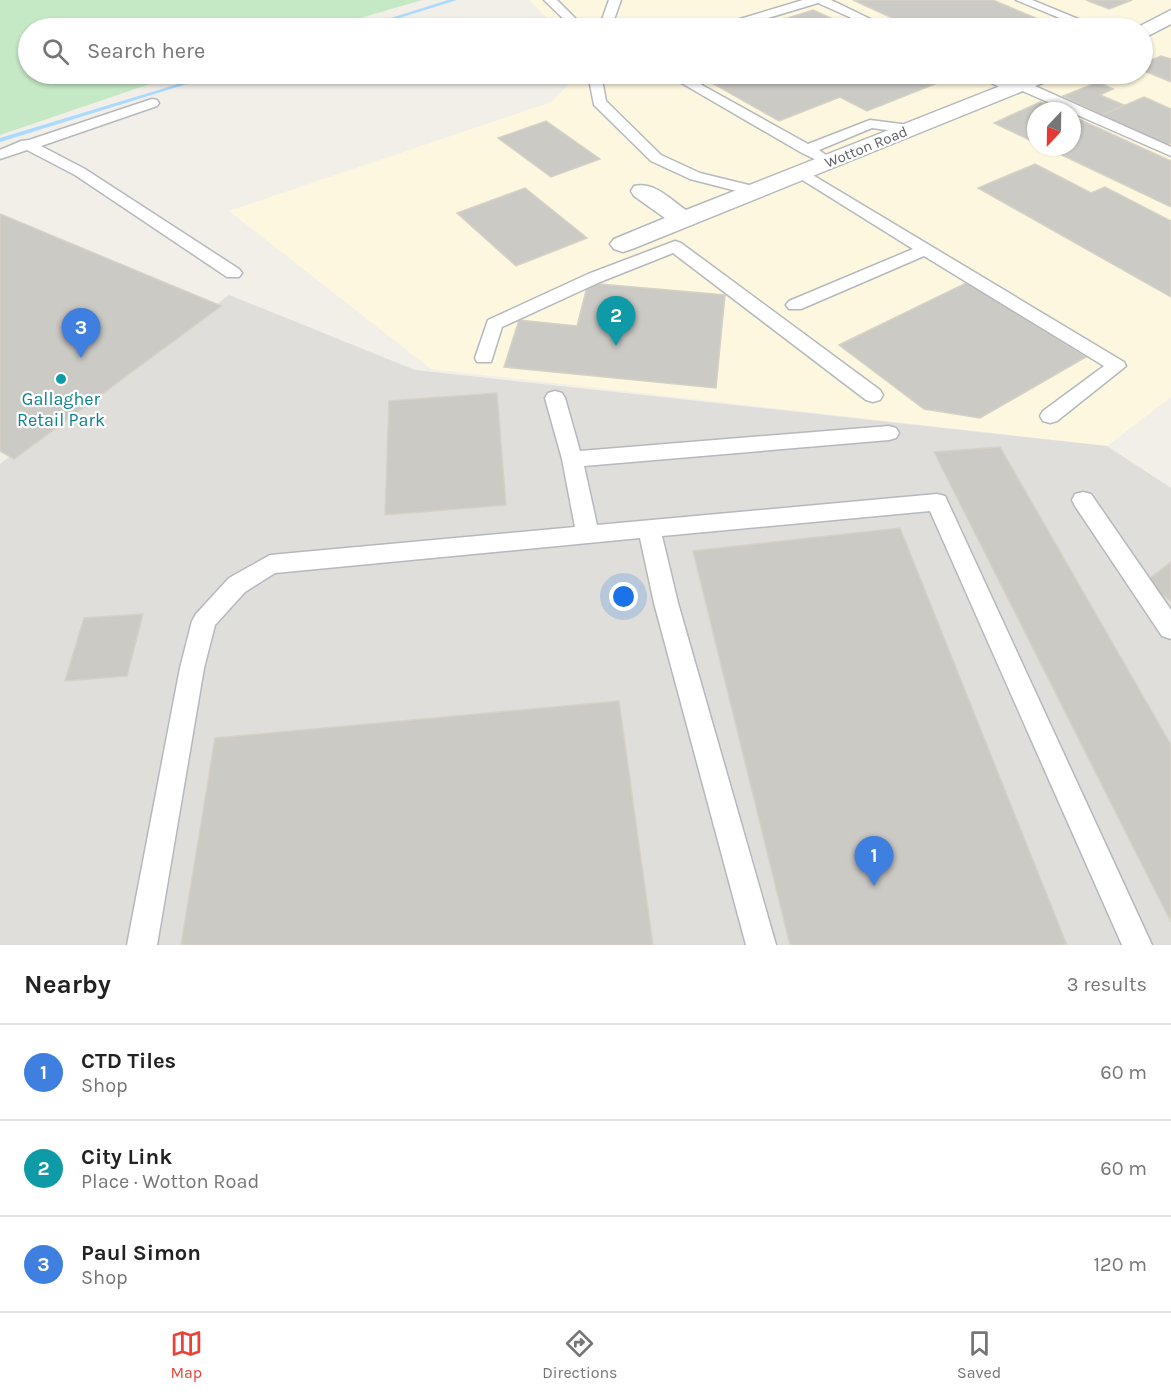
<!DOCTYPE html>
<html lang="en">
<head>
<meta charset="utf-8">
<style>
	:root { --surface:#fff; --page:#f2f2f2; --text:#222; --muted:#767676; --line:#e0e0e0; --accent:#ea4335 }
	body { margin:0; font-family:Karla,sans-serif; background:var(--page); color:var(--text) }
	.compass { position:absolute; left:1027px; top:102px; width:54px; height:54px; border-radius:50%; background:var(--surface); box-shadow:0 2px 4px #0004; rotate:202deg }
	.you { position:absolute; left:624px; top:597px; width:21px; height:21px; margin:-15px; border:4px solid #fff; border-radius:50%; background:#1a73e8; box-shadow:0 0 0 9px #1a73e833 }
	.badge { display:grid; place-items:center; width:39px; height:39px; border-radius:50%; background:var(--accent); color:#fff; font-size:20px; font-weight:700 }
	.pin { position:absolute; translate:-50% -50px; filter:drop-shadow(0 2px 3px #0008) }
	.pin::after { content:''; position:absolute; top:32px; width:21px; height:18px; background:inherit; clip-path:polygon(0 0,100% 0,50% 100%) }
	.list { margin:0; padding:0; list-style:none }
	h2 { display:flex; justify-content:space-between; align-items:center; height:78px; margin:0; padding:0 24px; font-size:26px }
	h2 small { font-size:20px; font-weight:400; color:var(--muted) }
	.list li { display:grid; grid-template-columns:39px 1fr auto; gap:18px; align-items:center; box-sizing:border-box; height:96px; padding:0 24px; border-top:2px solid var(--line) }
	.list b { display:block; font-size:22px; white-space:nowrap }
	.list p { margin:0; font-size:20px; white-space:nowrap; color:var(--muted) }
	.list em { font-size:20px; font-style:normal; color:var(--muted) }
	.icon { flex:none; width:33px; height:33px; fill:none; stroke:currentColor; stroke-width:2; stroke-linecap:round; stroke-linejoin:round }
	.map { position:relative; flex:none; width:1171px; height:945px; overflow:hidden }
	.search { position:absolute; background:var(--surface); box-shadow:0 2px 4px #0004; left:18px; right:18px; top:18px; height:66px; display:flex; align-items:center; gap:15px; box-sizing:border-box; padding:0 21px; border-radius:33px; color:var(--muted); font-size:22px }
	.sheet { height:366px; background:var(--surface) }
	nav { display:flex; justify-content:space-around; align-items:center; box-sizing:border-box; height:84px; border-top:2px solid var(--line); background:var(--surface); font-size:16px; color:var(--muted) }
	nav a { display:grid; justify-items:center; gap:3px }
	nav .on { color:var(--accent) }
	.map>svg:first-child { display:block }
</style>
</head>
<body>
<div class="map">
<svg width="1171" height="945" viewBox="0 0 1171 945">
	<rect width="100%" height="100%" fill="#f1efe8"/>
	<!-- commercial -->
	<path fill="#fef7e0" fill-rule="evenodd" d="M529,0H1171V397L1107,446L431,369L229,211L551,102L579,74H1142V28H557ZM1036,111H1072V147H1036Z"/>
	<!-- industrial -->
	<polygon fill="#e0deda" points="229,295 415,370 1107,446 1171,488 1171,945 0,945 0,464"/>
	<!-- green -->
	<polygon fill="#c5e8c5" points="0,0 422,0 326,28 28,28 28,74 179,74 0,135"/>
	<g fill="none" stroke-linecap="round" stroke-linejoin="round">
		<!-- stream -->
		<g fill="#aadaff" fill-rule="evenodd">
			<polygon points="448,0 457,0 367,28 359,28"/>
			<polygon points="211,74 219,74 0,142 0,138"/>
		</g>
	</g>
	<!-- building -->
	<g fill="#cccac5" stroke="#d6d1c6" stroke-width="1.5">
		<polygon points="853,0 993,0 1045,22 1025,28 914,28"/>
		<polygon points="1086,0 1132,0 1109,9"/>
		<polygon points="813,10 853,28 756,28"/>
		<polygon points="1052,19 1076,28 1025,28 1045,22"/>
		<polygon points="1161,56 1171,59 1171,82 1142,70 1142,64"/>
		<polygon points="696,74 950,74 955,76 867,111 840,97 779,121"/>
		<polygon points="1098,82 1113,89 1100,95 1124,105 1102,115 1063,96"/>
		<polygon points="1144,97 1171,109 1171,143 1167,145 1102,115"/>
		<polygon points="1040,102 1060,111 1036,111 1036,143 994,123"/>
		<polygon points="1072,116 1171,161 1171,207 1045,147 1072,147"/>
		<polygon points="546,121 600,159 551,177 498,138"/>
		<polygon points="1035,164 1091,193 1105,187 1171,221 1171,297 978,188"/>
		<polygon points="525,188 587,238 516,266 457,213"/>
		<polygon points="0,214 221,306 14,459 0,451"/>
		<polygon points="968,282 1086,357 980,418 924,409 839,345"/>
		<polygon points="588,283 725,295 716,388 504,367 519,320 577,326"/>
		<polygon points="497,393 506,505 385,515 389,401"/>
		<polygon points="1000,447 1171,745 1171,922 934,452"/>
		<polygon points="900,528 1067,945 790,945 693,551"/>
		<polygon points="1171,562 1171,601 1145,582"/>
		<polygon points="143,614 127,676 65,681 84,618"/>
		<polygon points="619,701 653,945 181,945 215,738"/>
	</g>
	<g fill="none" stroke-linecap="round" stroke-linejoin="round">
		<defs>
			<g id="service">
				<polygon points="544,0 557,0 585,28 573,28"/>
				<polygon points="609,0 621,0 611,28 599,28"/>
				<polygon points="803,0 831,0 889,28 874,28 818,3 735,28 718,28 720,25"/>
				<polygon points="1016,0 1032,0 1100,28 1084,28"/>
				<polygon points="588,74 601,74 606,101 661,155 700,173 761,188 764,191 756,196 690,179 651,161 594,105"/>
				<polygon points="666,74 682,74 808,144 870,120 909,125 916,129 909,133 872,128 819,150 836,162 829,166 802,153"/>
				<polygon points="974,74 991,74 1015,84 1021,81 1026,82 1171,147 1171,156 1018,89 1012,92 1007,91"/>
				<polygon points="152,99 157,100 159,103 157,106 41,146 85,169 239,269 242,273 239,277 227,277 75,175 27,150 0,159 0,150 21,141 29,140"/>
				<polygon points="801,168 1124,362 1126,366 1057,421 1050,423 1043,421 1040,416 1043,411 1104,366 924,256 801,309 789,309 786,305 789,301 913,249 796,176 793,173"/>
				<polygon points="675,241 681,243 880,390 883,395 880,400 873,402 866,400 673,253 600,282 502,327 491,362 477,362 475,358 488,320 588,274"/>
				<polygon points="555,391 562,393 565,398 580,451 889,426 896,428 899,433 896,438 889,440 584,466 597,525 937,494 945,496 1152,945 1122,945 930,511 662,536 678,603 776,945 746,945 654,603 640,538 275,573 245,592 215,625 204,668 157,945 127,945 180,668 192,621 196,614 229,578 270,555 575,527 562,459 545,398 548,393"/>
				<polygon points="1083,492 1091,494 1171,610 1171,639 1162,636 1075,506 1072,500 1075,494"/>
			</g>
			<g id="minor">
				<polygon points="1171,10 1171,24 1142,39 1142,28 1136,28"/>
				<path d="M1031,74H1058L1055,78L632,249L623,252L614,249L610,244L614,239L665,218L634,196L631,191L634,186C654,181 670,199 686,210Z"/>
			</g>
		</defs>
		<!-- service casing -->
		<use href="#service" stroke="#b5b8bc" stroke-width="3"/>
		<!-- minor casing -->
		<use href="#minor" stroke="#b5b8bc" stroke-width="3"/>
		<!-- service -->
		<use href="#service" fill="#fff" fill-rule="evenodd"/>
		<!-- minor -->
		<use href="#minor" fill="#fff" fill-rule="evenodd"/>
	</g>
	<!-- markers -->
	<circle fill="#0f9aa8" stroke="#fff" stroke-width="2" cx="61" cy="379" r="6"/>
	<g text-anchor="middle" dominant-baseline="central" stroke-width="4.5" stroke-linejoin="round" paint-order="stroke">
		<!-- far-street labels -->
		<g font-size="15" fill="#5f6368" stroke="#fff">
			<text transform="translate(866 147) rotate(-22)">Wotton Road</text>
		</g>
		<!-- culture labels -->
		<g font-size="18" fill="#0d838f" stroke="#fff">
			<text x="61" y="399">Gallagher<tspan x="61" dy="21">Retail Park</tspan></text>
		</g>
	</g>
</svg>
<svg class="compass" viewBox="-18 -18 36 36"><path d="M0-13l5 13h-10z" fill="#e53935"/><path d="M0 13l5-13h-10z" fill="#767676"/></svg>
<div class="you"></div>
<div class="pin badge" style="left:874px;top:886px;background:#3f7fe0">1</div>
<div class="pin badge" style="left:616px;top:346px;background:#0f9aa8">2</div>
<div class="pin badge" style="left:81px;top:358px;background:#3f7fe0">3</div>
<div class="search"><svg class="icon" aria-label="search" viewBox="0 0 24 24"><circle cx="10" cy="10" r="6"/><path d="M15 15l6 6"/></svg>Search here</div>
</div>
<section class="sheet">
<h2>Nearby<small>3 results</small></h2>
<ul class="list">
<li><span class="badge" style="background:#3f7fe0">1</span><div><b>CTD Tiles</b><p>Shop</p></div><em>60 m</em></li>
<li><span class="badge" style="background:#0f9aa8">2</span><div><b>City Link</b><p>Place · Wotton Road</p></div><em>60 m</em></li>
<li><span class="badge" style="background:#3f7fe0">3</span><div><b>Paul Simon</b><p>Shop</p></div><em>120 m</em></li>
</ul>
</section>
<nav>
<a class="on"><svg class="icon" aria-label="map" viewBox="0 0 24 24"><path d="M3 6l6-2 6 2 6-2v14l-6 2-6-2-6 2zM9 4v14M15 6v14"/></svg>Map</a>
<a><svg class="icon" aria-label="directions" viewBox="0 0 24 24"><path d="M12 3l9 9-9 9-9-9zM9 14v-3h6M13 9l2 2-2 2"/></svg>Directions</a>
<a><svg class="icon" aria-label="saved" viewBox="0 0 24 24"><path d="M7 4h10v16l-5-4-5 4z"/></svg>Saved</a>
</nav>
</body>
</html>
